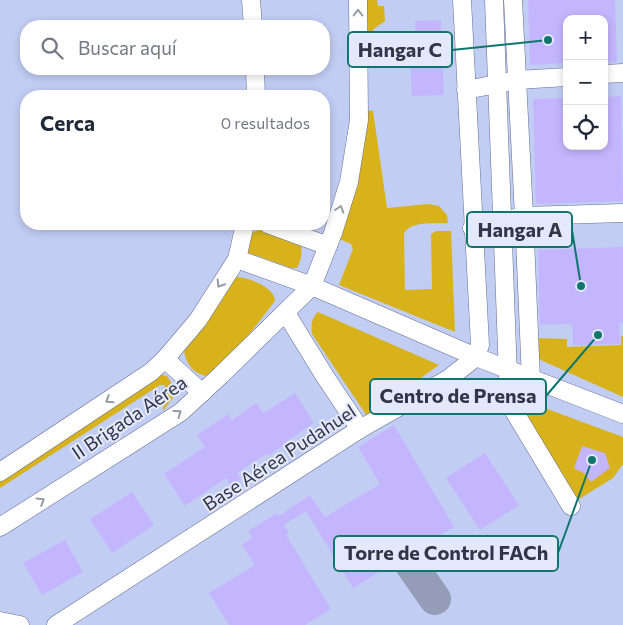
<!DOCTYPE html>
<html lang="es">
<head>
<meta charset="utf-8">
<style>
	:root { --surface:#fff; --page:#f6f6f7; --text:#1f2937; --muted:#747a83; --line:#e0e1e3 }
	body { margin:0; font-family:Commissioner,sans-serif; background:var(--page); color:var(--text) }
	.controls { position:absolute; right:15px; top:15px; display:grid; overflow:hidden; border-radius:10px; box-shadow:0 2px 8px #0003 }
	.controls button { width:45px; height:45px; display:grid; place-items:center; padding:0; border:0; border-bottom:1px solid var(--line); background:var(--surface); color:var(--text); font:25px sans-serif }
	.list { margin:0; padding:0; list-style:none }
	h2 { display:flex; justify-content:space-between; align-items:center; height:65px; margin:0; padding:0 20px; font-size:21px }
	h2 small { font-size:16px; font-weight:400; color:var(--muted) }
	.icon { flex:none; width:28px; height:28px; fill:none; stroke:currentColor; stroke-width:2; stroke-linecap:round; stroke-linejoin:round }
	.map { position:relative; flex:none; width:623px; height:625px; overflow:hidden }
	.search { position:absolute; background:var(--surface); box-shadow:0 2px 8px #0003; left:20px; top:20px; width:310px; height:55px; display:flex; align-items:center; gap:12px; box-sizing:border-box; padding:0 18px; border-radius:20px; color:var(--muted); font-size:19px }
	.panel { position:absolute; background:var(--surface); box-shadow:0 2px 8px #0003; left:20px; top:90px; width:310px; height:140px; border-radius:20px }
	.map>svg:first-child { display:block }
</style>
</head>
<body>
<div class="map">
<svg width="623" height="625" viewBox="0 0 623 625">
	<rect width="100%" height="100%" fill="#d1dbfd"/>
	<!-- built -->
	<path fill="#c2cdf3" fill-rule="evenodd" d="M0,0H623V625H0ZM567,19H604V146H567ZM26,26H324V69H26ZM26,96H324V224H26Z"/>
	<!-- green -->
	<g fill="#d7b21a">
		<polygon points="358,0 377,0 378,6 384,6 385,21 375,28 369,35 367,107"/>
		<path d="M362,110L373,111L387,208L428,204L439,206L447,215L448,223C434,224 410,220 404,234L405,290L432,289L431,234L436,231H451L455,332L339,285L353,249L351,244L337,238Z"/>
		<path d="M263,227L301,242C302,252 302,259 297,268H291L246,252L251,234Z"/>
		<path d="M238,277C249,278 275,287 275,301L237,350L208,376C194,375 185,363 184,349L221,302L233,279Z"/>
		<path d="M318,312L439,365L367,416L312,334C311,324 311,319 318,312Z"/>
		<polygon points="621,336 623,336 623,397 534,357 534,338 567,339 567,347 621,345"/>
		<polygon points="161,375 167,376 175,389 174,396 163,411 165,385 160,385 0,488 0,475"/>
		<polygon points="512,396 623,437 623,464 613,478 576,501"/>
	</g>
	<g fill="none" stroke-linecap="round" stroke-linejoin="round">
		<!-- taxiway -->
		<polyline stroke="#949cb7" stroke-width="32" points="405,556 435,599"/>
	</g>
	<!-- building -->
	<g fill="#c4b6fe">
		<polygon points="528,0 615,0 617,62 604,62 604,19 567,19 567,63 530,65"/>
		<polygon points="441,20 444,95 412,96 410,56 416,55 415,21"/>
		<polygon points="621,96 623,201 536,204 533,99 567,98 567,146 604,146 604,97"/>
		<polygon points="623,247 623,323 619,323 620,344 573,345 572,324 540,325 538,250"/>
		<polygon points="295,393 314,423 284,443 285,444 268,456 267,453 237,473 241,479 231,486 226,478 185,506 164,474 205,447 197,435 228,414 232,420 256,403 264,413"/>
		<polygon points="394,425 454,527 353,588 306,511 284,525 289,533 286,535 331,609 305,625 229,625 209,593 255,565 242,545 252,538 248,531 277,513 279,516 310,495 325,517 380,484 358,447"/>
		<polygon points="582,446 605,453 610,468 591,482 585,474 574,468"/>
		<polygon points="485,453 519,505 480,530 446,478"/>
		<polygon points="132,492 154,525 112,553 90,519"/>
		<polygon points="65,540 83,572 42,595 23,563"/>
	</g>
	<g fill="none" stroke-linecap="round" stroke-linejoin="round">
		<defs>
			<g id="minor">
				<polyline points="251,0 253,26"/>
				<polyline points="494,0 509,403 571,506"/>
				<polyline points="513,0 524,216 531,379"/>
				<polyline points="255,69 256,96"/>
				<polyline points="604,74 623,73"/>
				<polyline points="466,90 517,80 567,77"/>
				<polyline points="268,224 328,246"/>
				<polyline points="472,228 524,216 623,213"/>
				<polyline points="237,259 312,286 476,357 623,414"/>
				<polyline points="286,313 324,375 360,429"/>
				<polyline points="165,359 202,393"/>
				<polyline points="0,472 151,372 165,359 198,320 237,259 245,224"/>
				<polyline points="0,527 181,412 221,375 312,286 333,233 349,182 359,120 358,0"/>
				<polyline points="0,621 20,625"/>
				<polyline points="56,625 360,429 448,379 476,357 480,345 462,0"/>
			</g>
		</defs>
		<!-- minor casing -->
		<use href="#minor" stroke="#646e93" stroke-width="19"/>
		<!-- minor -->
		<use href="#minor" stroke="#fff" stroke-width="18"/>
	</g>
	<!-- one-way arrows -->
	<defs><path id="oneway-chevron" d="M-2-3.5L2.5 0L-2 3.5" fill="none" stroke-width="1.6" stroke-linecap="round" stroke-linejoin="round" transform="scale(1.25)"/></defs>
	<g stroke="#989aa2">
		<use href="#oneway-chevron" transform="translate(358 13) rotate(-90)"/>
		<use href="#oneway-chevron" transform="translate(340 209) rotate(-72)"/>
		<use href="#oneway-chevron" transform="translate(220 284) rotate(122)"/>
		<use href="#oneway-chevron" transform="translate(109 400) rotate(147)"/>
		<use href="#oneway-chevron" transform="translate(178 413) rotate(-36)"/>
		<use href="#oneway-chevron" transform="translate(41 501) rotate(-32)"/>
	</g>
	<g text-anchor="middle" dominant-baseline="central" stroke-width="4" stroke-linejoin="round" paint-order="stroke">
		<!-- street labels -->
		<g font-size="19" fill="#313646" stroke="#e3e8fa">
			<text transform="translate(129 417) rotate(-34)">II Brigada Aérea</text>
			<text transform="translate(279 457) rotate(-33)">Base Aérea Pudahuel</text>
		</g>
	</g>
	<!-- callouts -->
	<path fill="none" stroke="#0f766e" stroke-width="2" d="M548 40L452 50M581 286L572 230M598 335L546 396M592 460L558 553"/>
	<g fill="#0f766e" stroke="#e3e8fa" stroke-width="2">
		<circle cx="548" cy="40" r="5"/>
		<circle cx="581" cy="286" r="5"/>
		<circle cx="598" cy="335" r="5"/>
		<circle cx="592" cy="460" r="5"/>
	</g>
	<g fill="#e3e8fa" stroke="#0f766e" stroke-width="2">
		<rect x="348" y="32" width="104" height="35" rx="5"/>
		<rect x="467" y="212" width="105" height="35" rx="5"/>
		<rect x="370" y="379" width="176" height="35" rx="5"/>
		<rect x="334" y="536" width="224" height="35" rx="5"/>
	</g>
	<g font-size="20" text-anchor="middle" font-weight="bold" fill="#313646">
		<text x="400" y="57">Hangar C</text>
		<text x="520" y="237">Hangar A</text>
		<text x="458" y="403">Centro de Prensa</text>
		<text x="446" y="560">Torre de Control FACh</text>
	</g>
</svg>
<div class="controls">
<button>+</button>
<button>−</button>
<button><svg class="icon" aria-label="locate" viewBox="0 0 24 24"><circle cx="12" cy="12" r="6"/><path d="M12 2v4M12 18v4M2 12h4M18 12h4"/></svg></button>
</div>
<div class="search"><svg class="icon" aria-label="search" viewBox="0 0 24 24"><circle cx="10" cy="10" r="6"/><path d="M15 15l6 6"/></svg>Buscar aquí</div>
<section class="panel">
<h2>Cerca<small>0 resultados</small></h2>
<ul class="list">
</ul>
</section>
</div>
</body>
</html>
